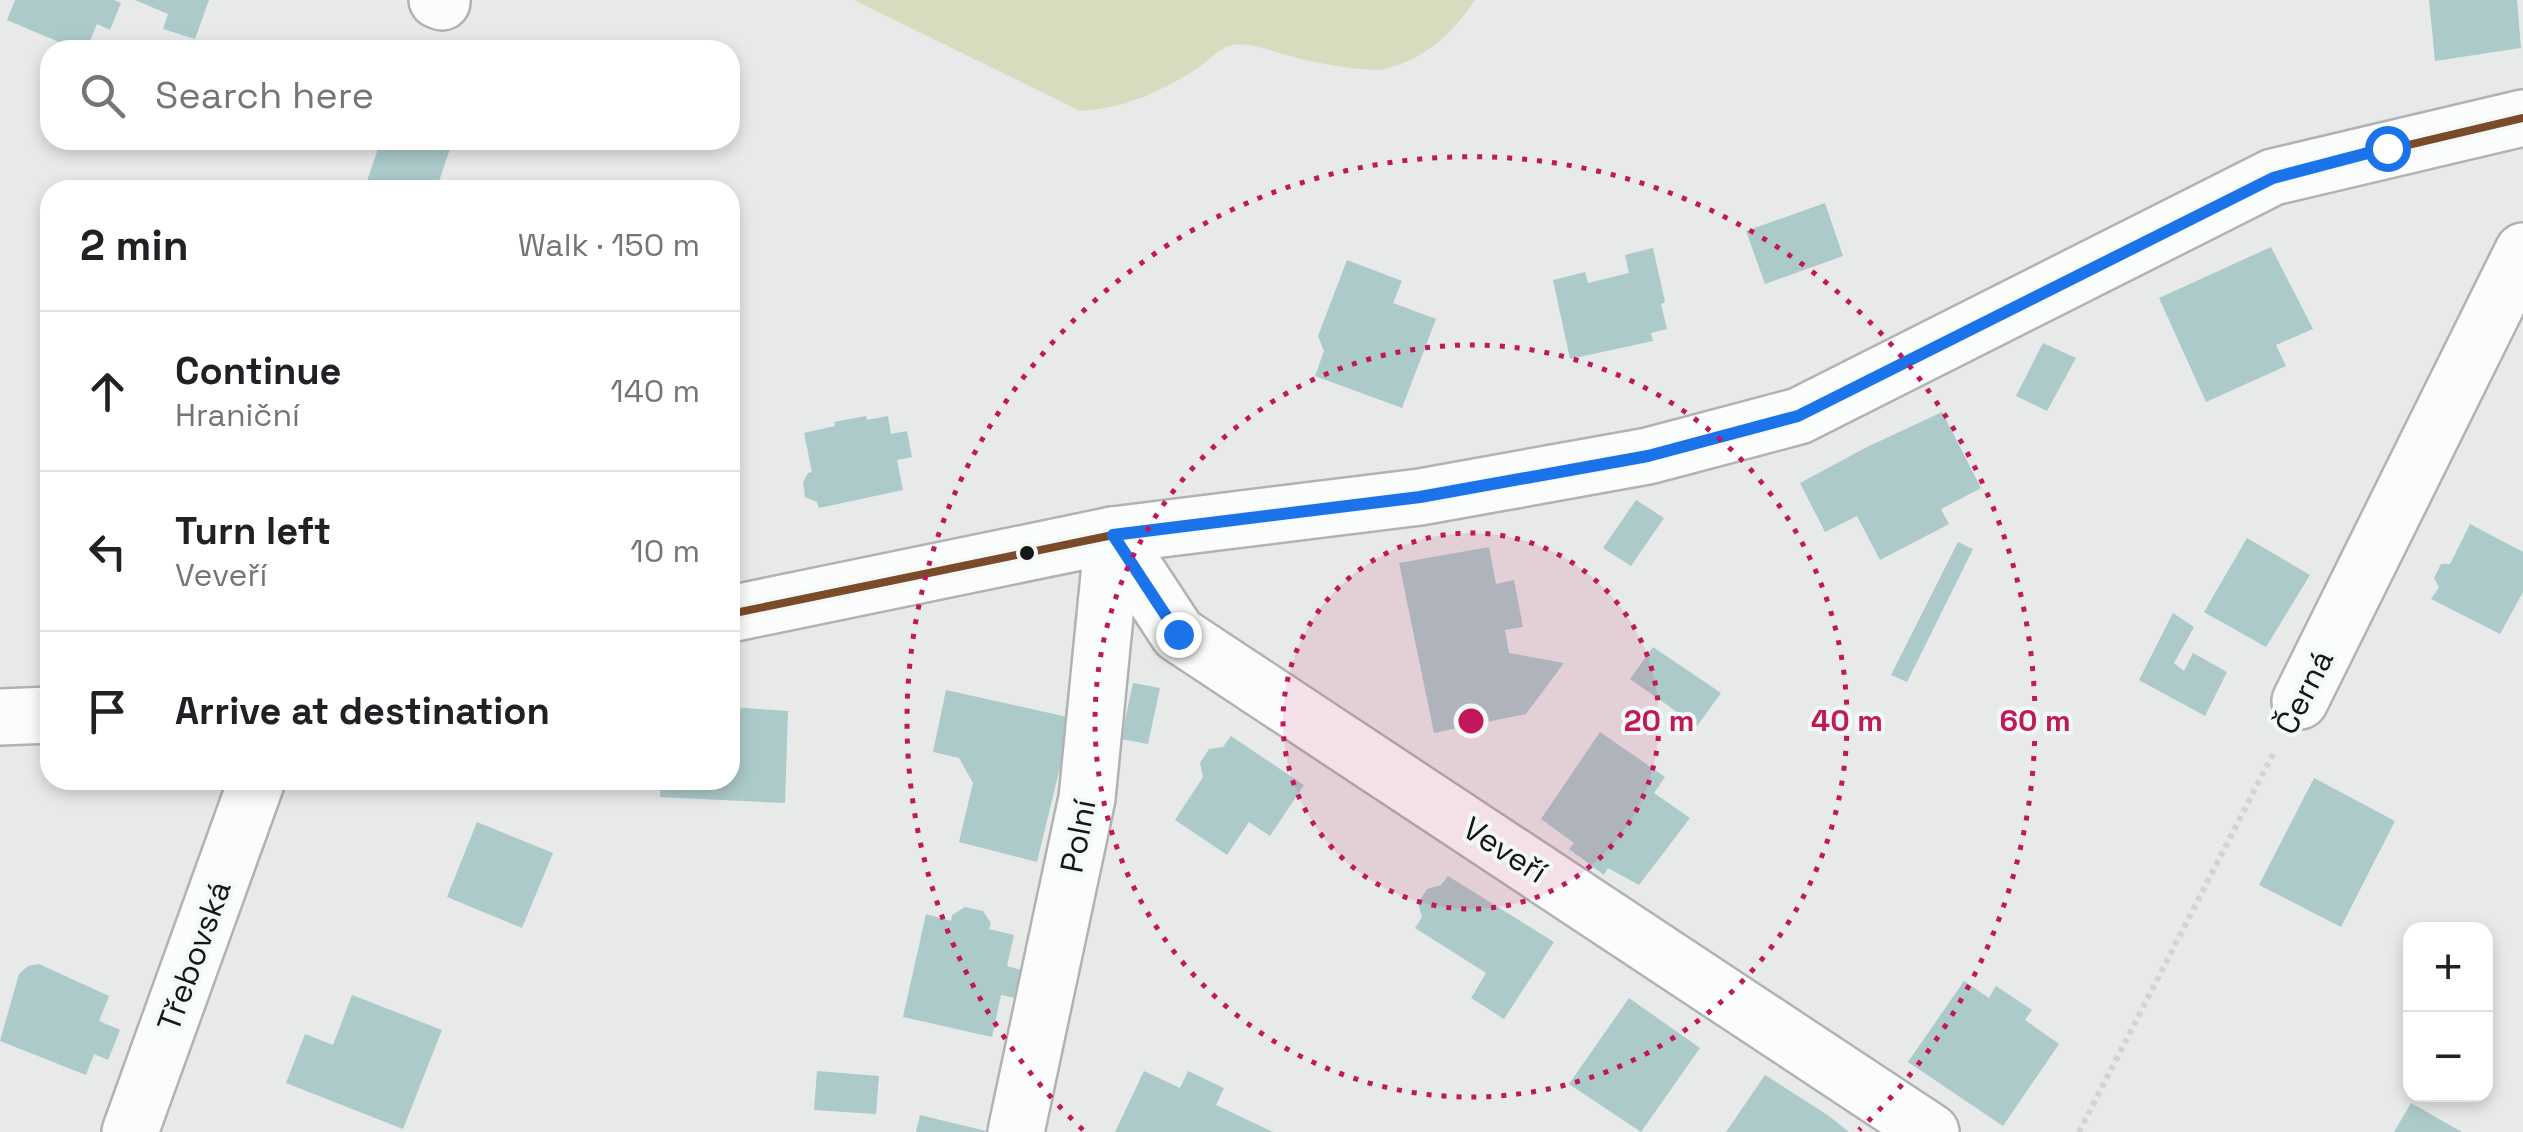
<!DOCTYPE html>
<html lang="en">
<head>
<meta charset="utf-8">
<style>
	:root { --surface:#fff; --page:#f2f2f2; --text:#202124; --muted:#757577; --line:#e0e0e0 }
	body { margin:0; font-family:"Space Grotesk",sans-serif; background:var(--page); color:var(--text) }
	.controls { position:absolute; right:30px; bottom:30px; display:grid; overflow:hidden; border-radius:20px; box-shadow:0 5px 15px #0003 }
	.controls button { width:90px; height:90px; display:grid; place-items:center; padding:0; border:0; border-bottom:2px solid var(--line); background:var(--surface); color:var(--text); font:50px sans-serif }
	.stop { position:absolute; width:30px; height:30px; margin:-22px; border:8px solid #1a73e8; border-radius:50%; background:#fff }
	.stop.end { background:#1a73e8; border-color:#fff; box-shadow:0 2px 10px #0008 }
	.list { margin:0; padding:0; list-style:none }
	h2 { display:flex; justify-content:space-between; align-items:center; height:130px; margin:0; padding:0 40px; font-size:42px }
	h2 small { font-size:32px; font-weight:400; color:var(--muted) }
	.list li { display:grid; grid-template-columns:65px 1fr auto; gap:30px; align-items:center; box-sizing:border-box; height:160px; padding:0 40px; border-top:2px solid var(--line) }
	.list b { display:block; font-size:38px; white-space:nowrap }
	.list p { margin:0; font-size:32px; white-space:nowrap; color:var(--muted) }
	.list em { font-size:32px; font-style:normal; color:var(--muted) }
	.icon { flex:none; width:55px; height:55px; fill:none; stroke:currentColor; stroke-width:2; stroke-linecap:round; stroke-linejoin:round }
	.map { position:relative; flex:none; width:2523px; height:1132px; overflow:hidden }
	.search { position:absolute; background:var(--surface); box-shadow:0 5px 15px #0003; left:40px; top:40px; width:700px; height:110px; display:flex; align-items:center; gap:25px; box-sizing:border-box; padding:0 35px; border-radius:30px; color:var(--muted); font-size:38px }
	.panel { position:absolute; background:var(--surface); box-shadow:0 5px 15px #0003; left:40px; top:180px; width:700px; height:610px; border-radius:30px }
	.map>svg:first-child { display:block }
</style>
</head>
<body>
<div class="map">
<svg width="2523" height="1132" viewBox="0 0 2523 1132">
	<rect width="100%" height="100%" fill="#e7eae9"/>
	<!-- green -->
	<path fill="#d8dcbe" d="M854,0H1475C1453,33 1425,59 1385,69C1369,73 1311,62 1293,57C1276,53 1251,41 1233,45C1219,47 1208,62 1195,70C1160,92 1122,109 1080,111Z"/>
	<!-- building -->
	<g fill="#accaca">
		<polygon points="15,0 114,0 121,3 110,30 97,24 86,50 78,50 7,20"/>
		<polygon points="135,0 209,0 195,39 163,29 168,14"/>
		<polygon points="2429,0 2517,0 2521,48 2435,61"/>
		<polygon points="381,140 453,140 436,190 391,190 367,181"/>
		<polygon points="214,182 235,189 235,190 211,190"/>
		<polygon points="1825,203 1843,256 1765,284 1746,231"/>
		<polygon points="2271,247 2313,329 2276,345 2286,366 2206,402 2159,298"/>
		<polygon points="1653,248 1665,302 1661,304 1667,329 1651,333 1653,341 1570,359 1553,280 1585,272 1588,283 1629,273 1625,255"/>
		<polygon points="1347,260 1402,281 1393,303 1436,319 1402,408 1315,376 1324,351 1318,336"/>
		<polygon points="2043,343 2076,358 2047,411 2016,396"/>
		<polygon points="1942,412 1981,488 1941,509 1949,524 1880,560 1857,516 1825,532 1800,483 1867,447"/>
		<polygon points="866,416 867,420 888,416 891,434 907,431 912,457 897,460 903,490 819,508 817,502 805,497 803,482 808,473 812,472 804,433 835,426 834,422"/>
		<polygon points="1636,500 1664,518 1631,566 1603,548"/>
		<polygon points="2470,524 2523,552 2523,592 2500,634 2431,599 2439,587 2434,578 2441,564 2450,564"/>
		<polygon points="2247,538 2310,575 2266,647 2204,612"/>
		<polygon points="1958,542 1973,549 1907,682 1891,675"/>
		<polygon points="1489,547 1496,584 1514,580 1523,627 1505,630 1509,653 1564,663 1526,714 1434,733 1399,563"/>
		<polygon points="2173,613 2194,627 2174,663 2184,671 2193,653 2227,672 2205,716 2139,680"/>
		<polygon points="1653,647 1721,693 1697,726 1630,679"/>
		<polygon points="1133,683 1160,688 1148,744 1121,739"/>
		<polygon points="946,690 1072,718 1037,862 959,842 973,783 959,758 933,752"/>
		<polygon points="730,707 788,711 785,803 660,797 661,780 730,780"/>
		<polygon points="1600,732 1665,777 1654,793 1690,818 1639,885 1608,868 1604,875 1569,849 1574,843 1541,819"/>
		<polygon points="1231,736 1304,785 1270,836 1249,822 1227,855 1175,820 1203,777 1200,763 1209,749 1223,747"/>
		<polygon points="2314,778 2395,821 2341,927 2259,885"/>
		<polygon points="477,822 553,853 522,928 447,897"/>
		<polygon points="1448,876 1554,942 1504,1019 1471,998 1486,973 1415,928 1422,917 1418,903 1427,889 1441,885"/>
		<polygon points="965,907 983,911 991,923 989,929 1014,935 1007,966 1022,970 1015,998 1001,995 992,1037 903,1017 926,914 951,921 952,915"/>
		<polygon points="39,964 109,996 99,1021 120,1030 108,1060 94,1054 86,1075 0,1041 19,974 28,966"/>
		<polygon points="1964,981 1989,998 1996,986 2032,1010 2025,1020 2059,1044 2003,1126 1908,1062"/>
		<polygon points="352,995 442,1030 403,1129 286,1083 305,1034 333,1045"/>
		<polygon points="1629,998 1700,1048 1641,1132 1569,1084"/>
		<polygon points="817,1071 879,1076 876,1114 814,1110"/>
		<polygon points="1144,1071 1180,1088 1188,1071 1224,1088 1216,1105 1273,1132 1115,1132"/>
		<polygon points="1765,1075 1829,1116 1849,1132 1726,1132"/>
		<polygon points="2411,1103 2462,1132 2394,1132"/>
		<polygon points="920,1115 986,1131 986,1132 916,1132"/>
	</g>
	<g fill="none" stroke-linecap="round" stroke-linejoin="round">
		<defs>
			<g id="street">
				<polyline points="437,0 442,2"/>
				<polyline points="1113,535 1178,634 1931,1132"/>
				<polyline points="730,614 1113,535 1420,497 1648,456 1799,416 2273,177 2523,118"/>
				<polyline points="2300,701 2523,251"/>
				<polyline points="0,717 50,715"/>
				<polyline points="130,1132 257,780"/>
				<polyline points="1016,1132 1087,798 1113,535"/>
			</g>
		</defs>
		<!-- street casing -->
		<use href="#street" stroke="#b1b3b2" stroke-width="60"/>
		<!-- path -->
		<polyline stroke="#d2d3d3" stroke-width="6" stroke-dasharray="5 5" stroke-linecap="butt" points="2079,1132 2275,750"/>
		<!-- street -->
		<use href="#street" stroke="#fbfcfc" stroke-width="55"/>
		<defs>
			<polyline id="bus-1" points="730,614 1113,535 1420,497 1648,456 1799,416 2273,177 2523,118"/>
		</defs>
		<!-- bus-1 casing -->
		<use href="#bus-1" stroke="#f4f9f6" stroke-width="15"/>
		<!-- bus-1 -->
		<use href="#bus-1" stroke="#7a4b2a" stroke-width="8"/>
	</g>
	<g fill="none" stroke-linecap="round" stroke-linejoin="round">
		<!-- route -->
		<polyline stroke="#1a73e8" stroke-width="12" points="1178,634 1113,535 1420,497 1648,456 1798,416 2273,178 2387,148"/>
	</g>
	<!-- distance rings -->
	<circle cx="1471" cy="721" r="188" fill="#c2185b" fill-opacity=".12"/>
	<g fill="none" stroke="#c2185b" stroke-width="5" stroke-dasharray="5 10">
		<circle cx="1471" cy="721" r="188"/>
		<circle cx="1471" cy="721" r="376"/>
		<path d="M1083 1130A564 564 0 1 1 1859 1130"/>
	</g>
	<!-- markers -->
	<circle fill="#151616" stroke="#f4f9f6" stroke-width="4" cx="1027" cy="553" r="9"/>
	<g text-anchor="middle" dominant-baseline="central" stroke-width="8" stroke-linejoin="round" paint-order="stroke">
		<!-- street labels -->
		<g font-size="32" fill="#151616" stroke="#f4f9f6">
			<text transform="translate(2304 692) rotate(-63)">Černá</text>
			<text transform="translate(1078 836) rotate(-79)">Polní</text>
			<text transform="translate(1505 850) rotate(33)">Veveří</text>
			<text transform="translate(194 956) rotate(-70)">Třebovská</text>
		</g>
	</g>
	<circle cx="1471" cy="721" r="15" fill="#c2185b" stroke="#f4f9f6" stroke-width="5"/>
	<g font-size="30" text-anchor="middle" font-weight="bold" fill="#c2185b" stroke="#f4f9f6" stroke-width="8" stroke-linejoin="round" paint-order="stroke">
		<text x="1659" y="731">20 m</text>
		<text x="1847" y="731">40 m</text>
		<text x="2035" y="731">60 m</text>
	</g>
</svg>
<div class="controls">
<button>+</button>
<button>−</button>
</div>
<div class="stop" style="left:2387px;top:148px"></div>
<div class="stop end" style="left:1178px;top:634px"></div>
<div class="search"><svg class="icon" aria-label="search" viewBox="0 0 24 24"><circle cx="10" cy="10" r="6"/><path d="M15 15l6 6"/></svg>Search here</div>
<section class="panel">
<h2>2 min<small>Walk · 150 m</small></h2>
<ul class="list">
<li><svg class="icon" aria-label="ahead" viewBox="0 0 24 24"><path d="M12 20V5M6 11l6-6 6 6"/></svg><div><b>Continue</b><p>Hraniční</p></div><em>140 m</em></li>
<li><svg class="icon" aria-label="left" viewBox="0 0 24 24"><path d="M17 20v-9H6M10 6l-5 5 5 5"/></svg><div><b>Turn left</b><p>Veveří</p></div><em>10 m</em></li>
<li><svg class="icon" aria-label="arrive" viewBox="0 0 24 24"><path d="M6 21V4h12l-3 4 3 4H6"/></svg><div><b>Arrive at destination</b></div></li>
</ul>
</section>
</div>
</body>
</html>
